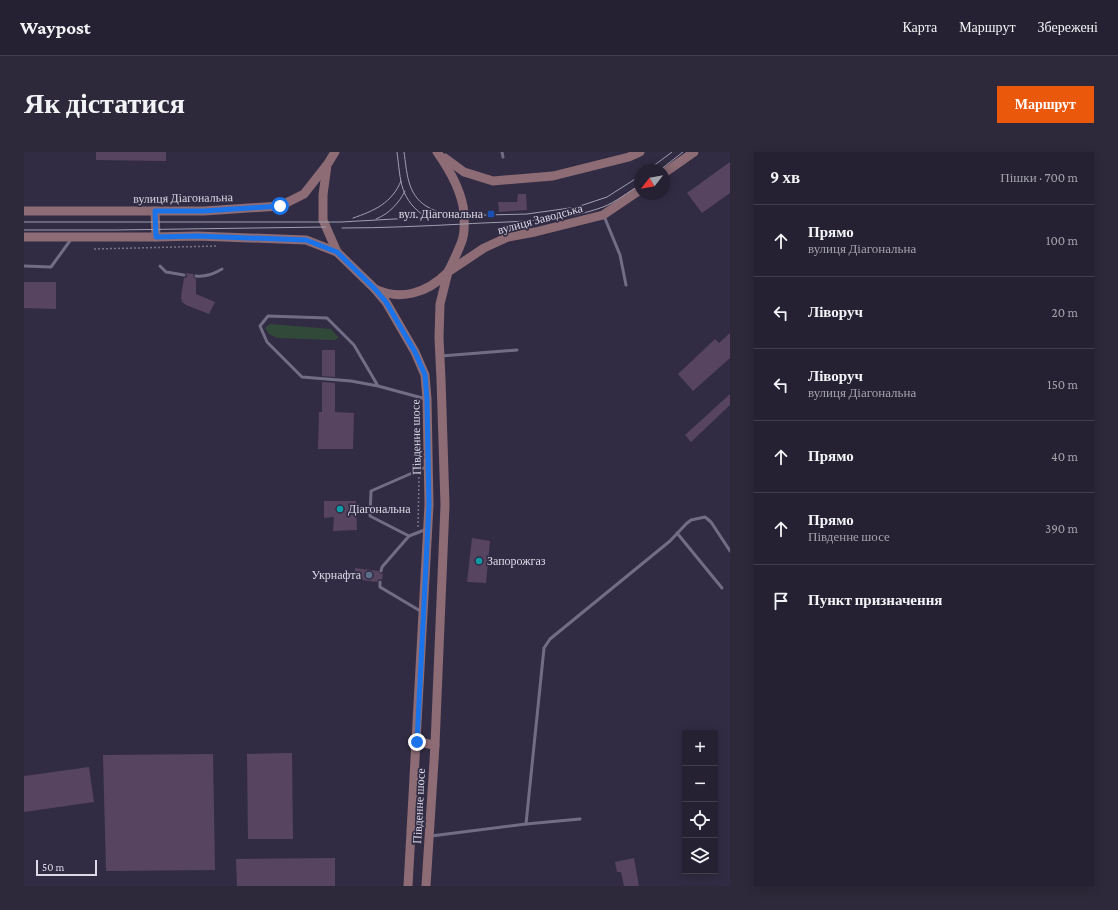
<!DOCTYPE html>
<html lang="uk">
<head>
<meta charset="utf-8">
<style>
	:root { --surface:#252132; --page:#2d293a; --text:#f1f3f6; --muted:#a3a3ac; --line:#423e4d; --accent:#ea580c }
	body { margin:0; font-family:"Crimson Pro",serif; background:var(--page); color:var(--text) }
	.controls { position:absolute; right:12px; bottom:12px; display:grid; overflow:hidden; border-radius:0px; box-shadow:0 2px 10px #0003 }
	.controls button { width:36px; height:36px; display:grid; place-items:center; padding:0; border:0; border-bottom:1px solid var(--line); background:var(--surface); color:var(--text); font:20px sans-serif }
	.compass { position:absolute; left:610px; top:12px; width:36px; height:36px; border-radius:50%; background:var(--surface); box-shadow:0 2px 10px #0003; rotate:239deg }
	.scale { position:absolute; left:12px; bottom:10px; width:61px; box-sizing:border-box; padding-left:4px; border:2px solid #dcdae9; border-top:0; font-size:11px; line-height:14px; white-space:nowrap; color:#dcdae9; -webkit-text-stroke:3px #312c43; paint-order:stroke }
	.stop { position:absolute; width:12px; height:12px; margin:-9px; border:3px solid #1a73e8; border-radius:50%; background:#fff }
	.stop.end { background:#1a73e8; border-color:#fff; box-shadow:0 1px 4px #0008 }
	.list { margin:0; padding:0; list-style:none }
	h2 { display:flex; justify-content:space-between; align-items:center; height:52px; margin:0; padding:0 16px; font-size:17px }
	h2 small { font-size:13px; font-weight:400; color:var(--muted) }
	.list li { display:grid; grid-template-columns:26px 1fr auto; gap:12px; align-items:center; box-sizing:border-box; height:72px; padding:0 16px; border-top:1px solid var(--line) }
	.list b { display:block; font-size:15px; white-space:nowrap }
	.list p { margin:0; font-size:13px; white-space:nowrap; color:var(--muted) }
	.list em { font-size:13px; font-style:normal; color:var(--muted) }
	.icon { flex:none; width:22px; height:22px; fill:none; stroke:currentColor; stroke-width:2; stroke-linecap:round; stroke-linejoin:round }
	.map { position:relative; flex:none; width:706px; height:734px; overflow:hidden; border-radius:0px }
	header { display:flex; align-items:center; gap:24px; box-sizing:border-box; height:56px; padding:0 20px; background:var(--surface); border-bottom:1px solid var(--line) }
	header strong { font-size:19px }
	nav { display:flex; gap:22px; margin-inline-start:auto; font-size:14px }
	.intro { display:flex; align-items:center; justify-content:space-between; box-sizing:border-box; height:96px; padding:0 24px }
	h1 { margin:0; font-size:28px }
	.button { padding:10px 18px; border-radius:0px; background:var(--accent); color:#fff; font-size:14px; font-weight:700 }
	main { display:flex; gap:24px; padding:0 24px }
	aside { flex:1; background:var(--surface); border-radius:0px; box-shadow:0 2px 10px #0003 }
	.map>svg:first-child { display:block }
</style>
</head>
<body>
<header>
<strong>Waypost</strong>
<nav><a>Карта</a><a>Маршрут</a><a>Збережені</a></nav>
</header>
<div class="intro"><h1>Як дістатися</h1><a class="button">Маршрут</a></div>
<main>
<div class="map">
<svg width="706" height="734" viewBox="0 0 706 734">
	<rect width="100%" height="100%" fill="#312c43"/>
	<!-- green -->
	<polygon fill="#314938" points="246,172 307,177 315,186 310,188 253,186 245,182 241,176"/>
	<!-- building -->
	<g fill="#574460">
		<polygon points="72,0 142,0 142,9 72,8"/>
		<polygon points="706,10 706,41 678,61 663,41"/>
		<polygon points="494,42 502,42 503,58 475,60 474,50 493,50"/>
		<polygon points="162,121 170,122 169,124 172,127 172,142 191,150 185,162 162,153 158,150 157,145 160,126 163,125"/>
		<polygon points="0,130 32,130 32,157 0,156"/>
		<polygon points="706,181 706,206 669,239 654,222 691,187 695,191"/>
		<polygon points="298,198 311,198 311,225 298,224"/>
		<polygon points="298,230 311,231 311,260 330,261 329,297 294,297 295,260 298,260"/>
		<polygon points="706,242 706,253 667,290 661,283"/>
		<polygon points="300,349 332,349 333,378 309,379 310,365 300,366"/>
		<polygon points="448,386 466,389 462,431 443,430"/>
		<polygon points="331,416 354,419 357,422 359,421 358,428 355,427 353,430 330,427"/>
		<polygon points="268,601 269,687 224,687 223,602"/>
		<polygon points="189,602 191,718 82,719 79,603"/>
		<polygon points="65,615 70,650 0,660 0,624"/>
		<polygon points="311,706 311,734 213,734 212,707"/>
		<polygon points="610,706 615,734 600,734 597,720 593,720 591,710"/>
	</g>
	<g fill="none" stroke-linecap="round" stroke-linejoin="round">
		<!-- path -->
		<g stroke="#777387" stroke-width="1.5" stroke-dasharray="2 2" stroke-linecap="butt">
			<polyline points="70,97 194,94"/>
			<polyline points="393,249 394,313"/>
			<polyline points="394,375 395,325"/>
		</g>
		<!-- service -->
		<g stroke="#726d87" stroke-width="3">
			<polyline points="478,0 479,5"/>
			<polyline points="580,64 596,103 602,133"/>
			<polyline points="0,114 27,115 48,86"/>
			<polyline points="136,114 142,120 160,123"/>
			<path d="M172,124C182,125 189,122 198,117"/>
			<polyline points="417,204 493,198"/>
			<polyline points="354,234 330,193 303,166 244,164 236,174 243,190 278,225 327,229 354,234 402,247"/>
			<polyline points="402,315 347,339 346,364 385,384 403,377"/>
			<polyline points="653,381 698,436"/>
			<polyline points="357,419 358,415 385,384"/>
			<polyline points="356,430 356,435 398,460"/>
			<polyline points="502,672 520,496 526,487 646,389 662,372 667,368 681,365 687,370 706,399"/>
			<polyline points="407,684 502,672 556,667"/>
		</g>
		<!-- secondary -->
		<g stroke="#8d6c75" stroke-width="9">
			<path d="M311,0L303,13L299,43V68L313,100L351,137C377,149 403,141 423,121C426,117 438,91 439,85C441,77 440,68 440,61C438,39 425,17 413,0"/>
			<polyline points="421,6 440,20 469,29 529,24 605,5 616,0"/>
			<polyline points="640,21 670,0"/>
			<polyline points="0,59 180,59 256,54 280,42 302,14"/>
			<polyline points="131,59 132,85"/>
			<polyline points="0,85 132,85 173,84 282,88 313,100"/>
			<polyline points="351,137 362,150 391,200 401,223 403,247 405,353 384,734"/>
			<polyline points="393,590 411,593"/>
			<polyline points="402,734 411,593 421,353 417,227 415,186 416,152 424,120 460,96 484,85 511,80 579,63 616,38"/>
		</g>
		<!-- tram -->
		<g stroke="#a19eb0" stroke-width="1">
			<path d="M373,0C377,30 375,47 403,66"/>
			<path d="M380,0C383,20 383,42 402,54C408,58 416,60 422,63"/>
			<polyline points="624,18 648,0"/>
			<polyline points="636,18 659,0"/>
			<path d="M329,66C350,59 368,51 377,29"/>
			<path d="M352,67C365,62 375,51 381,39"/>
			<polyline points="0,70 317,70 424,64 503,62 553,55 583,45 616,24"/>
			<path d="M318,76C359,76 400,74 440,72C486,69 536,71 579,55C592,50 604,40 616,33"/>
			<polyline points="0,78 90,78 302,75"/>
		</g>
	</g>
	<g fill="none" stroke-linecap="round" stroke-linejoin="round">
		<!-- route -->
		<polyline stroke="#1a73e8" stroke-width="5" points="256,54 180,59 131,59 132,85 173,84 282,88 313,100 351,137 362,150 391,200 401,223 403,247 405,353 393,590"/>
	</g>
	<!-- markers -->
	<rect fill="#1a4fb4" stroke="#312c43" stroke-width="1.5" x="463" y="58" width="8" height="8" rx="2"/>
	<g fill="#0f9aa8" stroke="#312c43" stroke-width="1.5">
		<circle cx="316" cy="357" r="4"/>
		<circle cx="455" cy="409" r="4"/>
	</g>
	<circle fill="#5c6f8a" stroke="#312c43" stroke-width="1.5" cx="345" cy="423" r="4"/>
	<g text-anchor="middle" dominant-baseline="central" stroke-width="3.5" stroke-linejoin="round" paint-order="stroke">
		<!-- street labels -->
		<g font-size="12" fill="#dcdae9" stroke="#312c43">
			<text transform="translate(159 46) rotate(-1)">вулиця Діагональна</text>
			<text transform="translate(516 67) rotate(-15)">вулиця Заводська</text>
			<text transform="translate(392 285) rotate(-91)">Південне шосе</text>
			<text transform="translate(395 654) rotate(-87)">Південне шосе</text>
		</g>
		<!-- poi labels -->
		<g font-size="12" fill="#dcdae9" stroke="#312c43" text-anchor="end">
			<text x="459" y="62">вул. Діагональна</text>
			<text x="324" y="357" text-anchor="start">Діагональна</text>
			<text x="463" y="409" text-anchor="start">Запорожгаз</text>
			<text x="337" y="423">Укрнафта</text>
		</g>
	</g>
</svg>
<div class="controls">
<button>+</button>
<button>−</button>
<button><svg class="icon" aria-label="locate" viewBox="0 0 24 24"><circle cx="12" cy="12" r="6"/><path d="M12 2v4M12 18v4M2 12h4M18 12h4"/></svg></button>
<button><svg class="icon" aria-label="layers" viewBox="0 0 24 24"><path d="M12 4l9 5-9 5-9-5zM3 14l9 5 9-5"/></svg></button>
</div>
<svg class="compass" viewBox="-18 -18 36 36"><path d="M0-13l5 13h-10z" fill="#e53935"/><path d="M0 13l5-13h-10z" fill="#a3a3ac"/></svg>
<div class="scale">50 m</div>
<div class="stop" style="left:256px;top:54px"></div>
<div class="stop end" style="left:393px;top:590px"></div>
</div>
<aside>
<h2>9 хв<small>Пішки · 700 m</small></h2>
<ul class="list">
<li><svg class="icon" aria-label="ahead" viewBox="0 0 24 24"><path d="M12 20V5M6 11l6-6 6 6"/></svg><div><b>Прямо</b><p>вулиця Діагональна</p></div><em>100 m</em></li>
<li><svg class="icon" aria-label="left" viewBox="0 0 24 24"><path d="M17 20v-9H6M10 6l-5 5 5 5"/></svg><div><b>Ліворуч</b></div><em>20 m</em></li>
<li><svg class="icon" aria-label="left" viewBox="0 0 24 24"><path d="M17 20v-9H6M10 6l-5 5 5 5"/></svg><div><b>Ліворуч</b><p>вулиця Діагональна</p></div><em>150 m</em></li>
<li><svg class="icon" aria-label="ahead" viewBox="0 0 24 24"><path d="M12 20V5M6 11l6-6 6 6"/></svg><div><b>Прямо</b></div><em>40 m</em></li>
<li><svg class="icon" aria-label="ahead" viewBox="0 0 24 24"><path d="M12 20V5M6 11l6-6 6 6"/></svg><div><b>Прямо</b><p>Південне шосе</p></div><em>390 m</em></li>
<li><svg class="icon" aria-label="arrive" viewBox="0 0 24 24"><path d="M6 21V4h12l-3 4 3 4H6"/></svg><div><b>Пункт призначення</b></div></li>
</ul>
</aside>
</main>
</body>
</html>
